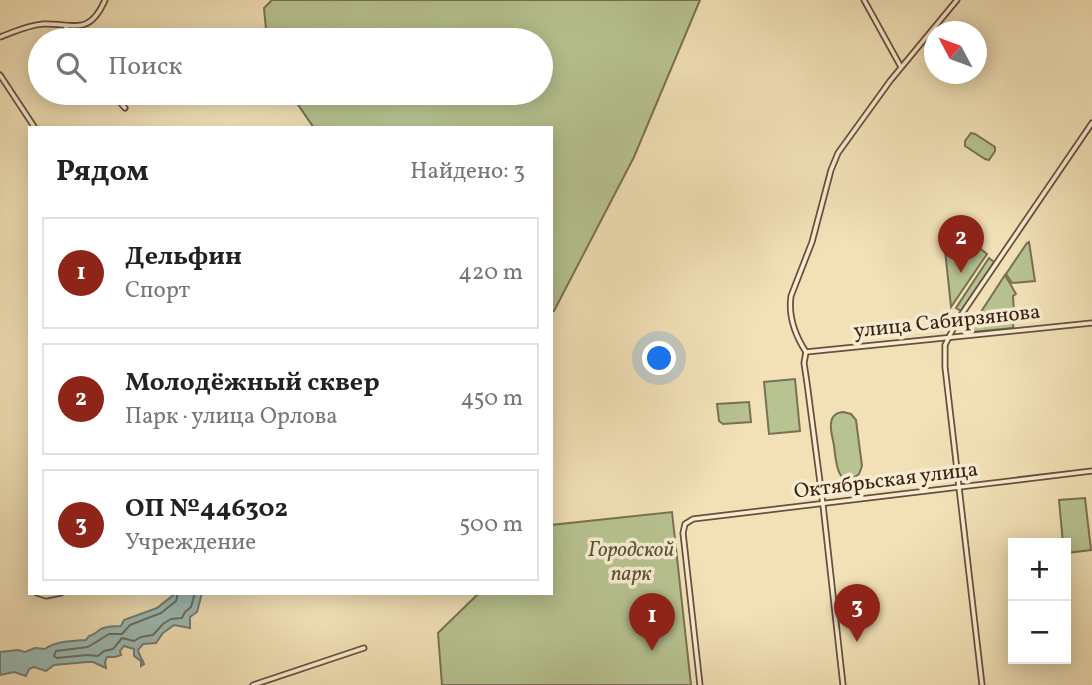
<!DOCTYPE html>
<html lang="ru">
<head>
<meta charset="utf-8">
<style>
	:root { --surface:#fff; --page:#f2f2f2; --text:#222; --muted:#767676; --line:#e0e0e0; --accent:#8f2418 }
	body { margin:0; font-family:Vollkorn,serif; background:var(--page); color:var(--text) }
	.controls { position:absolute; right:21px; bottom:21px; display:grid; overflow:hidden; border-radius:0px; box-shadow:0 4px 18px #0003 }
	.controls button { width:63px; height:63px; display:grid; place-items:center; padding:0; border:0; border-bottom:2px solid var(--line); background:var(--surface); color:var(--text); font:35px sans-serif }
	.compass { position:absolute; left:924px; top:21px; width:63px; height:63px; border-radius:50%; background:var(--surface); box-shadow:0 4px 18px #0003; rotate:311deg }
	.you { position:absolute; left:660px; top:359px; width:24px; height:24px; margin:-18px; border:5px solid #fff; border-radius:50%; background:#1a73e8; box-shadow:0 0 0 10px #1a73e833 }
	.badge { display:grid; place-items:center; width:46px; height:46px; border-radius:50%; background:var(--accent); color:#fff; font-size:23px; font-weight:700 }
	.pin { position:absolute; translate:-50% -58px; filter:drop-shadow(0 2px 4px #0008) }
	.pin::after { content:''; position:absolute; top:37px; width:24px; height:21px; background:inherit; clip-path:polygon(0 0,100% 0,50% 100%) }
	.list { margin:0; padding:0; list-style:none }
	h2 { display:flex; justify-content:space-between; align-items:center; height:91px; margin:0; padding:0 28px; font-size:30px }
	h2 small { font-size:23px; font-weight:400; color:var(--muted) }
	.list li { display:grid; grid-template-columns:46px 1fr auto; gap:21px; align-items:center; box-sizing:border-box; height:112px; margin:0 14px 14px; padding:0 14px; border:2px solid var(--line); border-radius:0px }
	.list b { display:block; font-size:26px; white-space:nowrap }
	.list p { margin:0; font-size:23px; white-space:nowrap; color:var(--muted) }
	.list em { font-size:23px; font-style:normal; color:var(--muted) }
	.icon { flex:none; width:38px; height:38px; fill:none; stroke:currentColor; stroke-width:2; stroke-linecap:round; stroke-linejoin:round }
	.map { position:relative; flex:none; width:1092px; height:685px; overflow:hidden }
	.search { position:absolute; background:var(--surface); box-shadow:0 4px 18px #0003; left:28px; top:28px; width:525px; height:77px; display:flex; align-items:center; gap:18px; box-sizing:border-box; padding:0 24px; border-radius:38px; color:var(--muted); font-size:26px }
	.panel { position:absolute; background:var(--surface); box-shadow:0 4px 18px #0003; left:28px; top:126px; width:525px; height:469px; border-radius:0px }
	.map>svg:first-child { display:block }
</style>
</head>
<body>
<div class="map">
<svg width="1092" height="685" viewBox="0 0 1092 685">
	<rect width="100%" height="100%" fill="#f2e1b7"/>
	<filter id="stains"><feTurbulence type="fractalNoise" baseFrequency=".00286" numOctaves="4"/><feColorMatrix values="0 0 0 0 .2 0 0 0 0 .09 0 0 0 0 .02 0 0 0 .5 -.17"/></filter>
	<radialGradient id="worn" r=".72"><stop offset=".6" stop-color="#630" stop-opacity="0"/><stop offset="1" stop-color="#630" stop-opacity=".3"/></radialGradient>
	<!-- green -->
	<g fill="#b7c391" stroke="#787154" stroke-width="2">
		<polygon points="272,0 700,0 634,157 554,311 551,312 551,128 314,128 290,93 541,93 541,40 267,40 264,8"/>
		<polygon points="971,133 975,134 995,147 995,151 989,160 985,159 965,146 965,141"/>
		<polygon points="950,241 972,242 987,254 951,307 945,250 946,244"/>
		<polygon points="1029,242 1035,281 1012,283 1006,274 1027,243"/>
		<polygon points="989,258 994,262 961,311 956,308"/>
		<polygon points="1005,275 1016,294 1013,296 1014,313 977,318"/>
		<polygon points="1014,316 1013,328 971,332 968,331 974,321"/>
		<polygon points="795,379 800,431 769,434 764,382"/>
		<polygon points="749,402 751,422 723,424 719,421 717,404"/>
		<path d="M843,412L851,414L856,420L862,466L859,474C837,491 836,461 834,446C833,438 828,425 833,417C836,413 838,413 843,412Z"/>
		<polygon points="1085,498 1091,550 1066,553 1066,543 1063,543 1059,500"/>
		<polygon points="672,512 691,685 442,685 438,633 479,593 551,593 551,525"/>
	</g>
	<!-- water -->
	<path fill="#9dbcb6" stroke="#757d76" stroke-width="2" d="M176,593H202L197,612L190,617V628L174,625L163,633L156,643L143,644L138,650C139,656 142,658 144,664L141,666V661L134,656V649L124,646L120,651L121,655L115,657H107L105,662L106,668L93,662H87L54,665L46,671L34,667L29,669L26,676L14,672L0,675V652L18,650L25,652L35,648L45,649C56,641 72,641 86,640L89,636C95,635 96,632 101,629C107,626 114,626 121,626L124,620L157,608Z"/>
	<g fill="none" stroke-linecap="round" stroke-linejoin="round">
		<!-- shore -->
		<polyline stroke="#6b6e66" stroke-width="2" points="178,593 176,601 161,613 130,625 122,634 109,634 88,647 56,651 54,656 57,658 87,655 98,656 104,651 113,649 122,638 134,641 141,637 153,635 163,624 171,619 182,618 185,612 191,607 195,593"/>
		<defs>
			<g id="street">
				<polyline points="864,0 901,67"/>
				<polyline points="66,27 74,40"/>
				<path d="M0,37C14,32 28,25 43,24C73,23 89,37 105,0"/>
				<polyline points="0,75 35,128"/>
				<polyline points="112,93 125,108"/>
				<path d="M806,352C795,335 788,317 791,296L812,242L831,170L838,153L890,81L957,0"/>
				<polyline points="806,352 804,363 807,383 823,505 843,685"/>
				<polyline points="806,352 1092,323"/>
				<polyline points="37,593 46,596 61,593"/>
				<polyline points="253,685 364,648"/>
				<polyline points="700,685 683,533 685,524 693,519 1092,471"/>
				<polyline points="982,685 945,367 945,345 957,321 1092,123"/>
			</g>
		</defs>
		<!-- street casing -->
		<use href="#street" stroke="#67503e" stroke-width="7"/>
		<!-- street -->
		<use href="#street" stroke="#f7ecd0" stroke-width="3.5"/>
	</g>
	<g text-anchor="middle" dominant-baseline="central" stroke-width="7" stroke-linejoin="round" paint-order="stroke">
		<!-- street labels -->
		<g font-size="21" fill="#391f16" stroke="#f7ecd0">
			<text transform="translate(947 322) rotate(-6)">улица Сабирзянова</text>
			<text transform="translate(886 481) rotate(-7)">Октябрьская улица</text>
		</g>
		<!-- park labels -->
		<g font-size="21" font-style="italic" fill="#5f503b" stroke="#f7ecd0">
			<text x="631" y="550">Городской<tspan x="631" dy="24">парк</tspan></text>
		</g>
	</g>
	<rect width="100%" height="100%" filter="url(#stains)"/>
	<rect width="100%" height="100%" fill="url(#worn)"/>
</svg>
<div class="controls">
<button>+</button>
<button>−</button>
</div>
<svg class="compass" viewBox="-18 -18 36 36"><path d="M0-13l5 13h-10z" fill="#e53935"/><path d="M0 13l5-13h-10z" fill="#767676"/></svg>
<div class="you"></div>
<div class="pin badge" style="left:652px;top:651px">1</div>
<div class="pin badge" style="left:961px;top:273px">2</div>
<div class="pin badge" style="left:857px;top:642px">3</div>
<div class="search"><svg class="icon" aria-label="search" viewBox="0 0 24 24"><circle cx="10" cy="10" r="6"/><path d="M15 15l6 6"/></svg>Поиск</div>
<section class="panel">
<h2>Рядом<small>Найдено: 3</small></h2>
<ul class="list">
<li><span class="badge">1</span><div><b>Дельфин</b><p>Спорт</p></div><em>420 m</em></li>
<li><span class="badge">2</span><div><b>Молодёжный сквер</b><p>Парк · улица Орлова</p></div><em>450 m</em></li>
<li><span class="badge">3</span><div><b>ОП №446302</b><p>Учреждение</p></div><em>500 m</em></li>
</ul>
</section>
</div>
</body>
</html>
